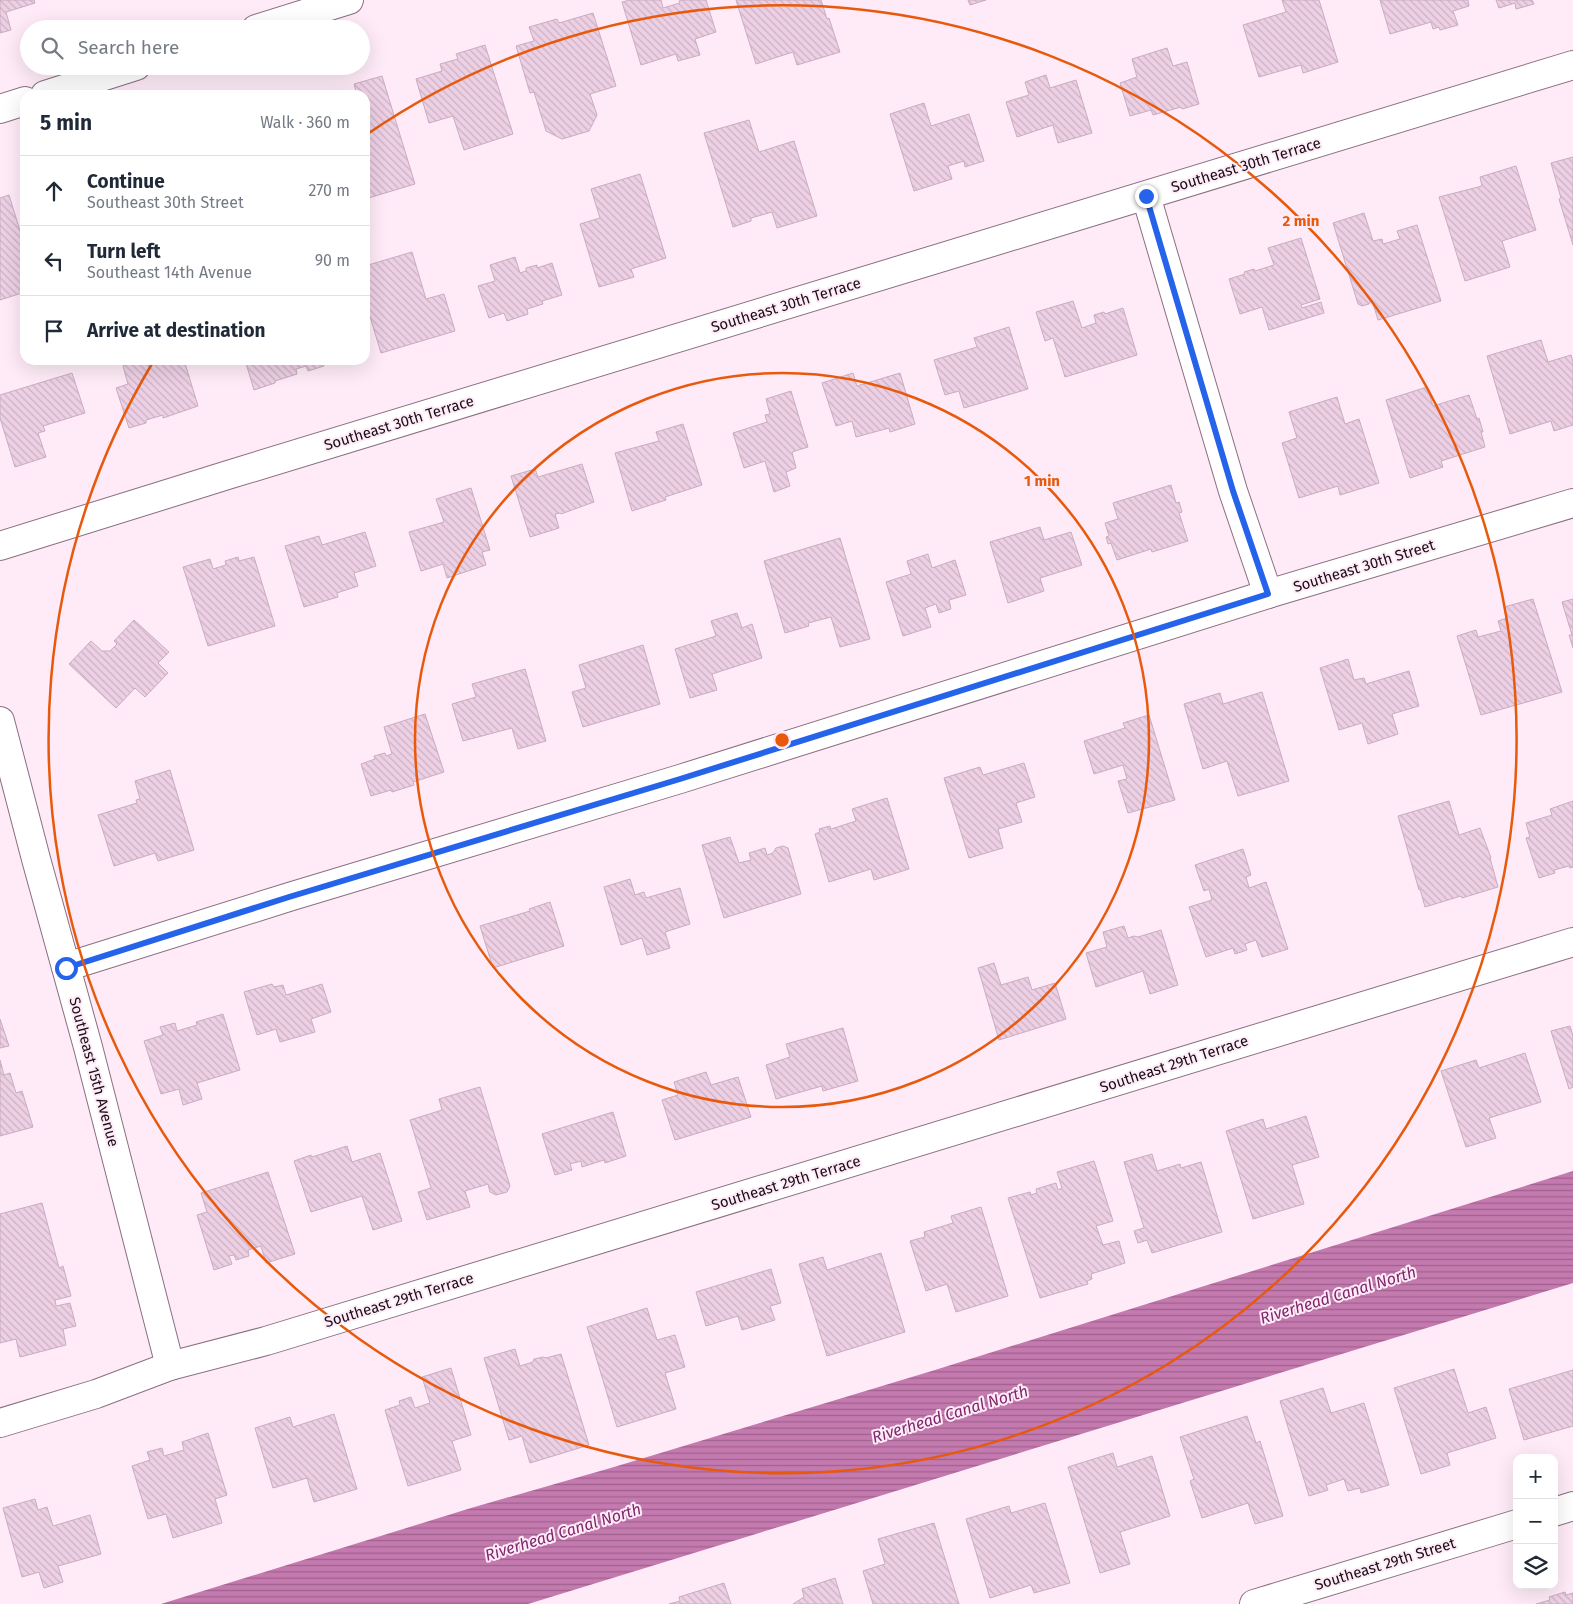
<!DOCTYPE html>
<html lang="en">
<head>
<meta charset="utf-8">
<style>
	:root { --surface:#fff; --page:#f2f2f3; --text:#1f2937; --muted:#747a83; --line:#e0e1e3 }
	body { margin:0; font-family:"Fira Sans",sans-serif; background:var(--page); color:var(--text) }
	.controls { position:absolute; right:15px; bottom:15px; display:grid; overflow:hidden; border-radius:10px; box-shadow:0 5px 20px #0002 }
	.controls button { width:45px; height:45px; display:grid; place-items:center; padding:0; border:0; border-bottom:1px solid var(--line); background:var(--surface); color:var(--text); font:25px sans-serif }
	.stop { position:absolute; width:15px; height:15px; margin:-11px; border:4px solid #2563eb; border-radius:50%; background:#fff }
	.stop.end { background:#2563eb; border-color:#fff; box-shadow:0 1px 5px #0008 }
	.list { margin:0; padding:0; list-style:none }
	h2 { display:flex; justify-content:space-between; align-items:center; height:65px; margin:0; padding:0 20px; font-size:21px }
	h2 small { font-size:16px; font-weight:400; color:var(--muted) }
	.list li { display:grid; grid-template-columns:32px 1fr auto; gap:15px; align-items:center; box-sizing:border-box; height:70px; padding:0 20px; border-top:1px solid var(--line) }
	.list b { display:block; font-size:19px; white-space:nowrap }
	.list p { margin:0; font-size:16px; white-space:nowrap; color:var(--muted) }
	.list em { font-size:16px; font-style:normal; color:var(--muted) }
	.icon { flex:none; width:28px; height:28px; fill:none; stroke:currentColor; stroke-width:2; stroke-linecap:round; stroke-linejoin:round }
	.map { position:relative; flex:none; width:1573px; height:1604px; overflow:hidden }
	.search { position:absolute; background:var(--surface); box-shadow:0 5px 20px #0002; left:20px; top:20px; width:350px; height:55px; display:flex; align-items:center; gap:12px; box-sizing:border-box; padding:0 18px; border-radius:28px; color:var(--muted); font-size:19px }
	.panel { position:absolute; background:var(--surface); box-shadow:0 5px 20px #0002; left:20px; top:90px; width:350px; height:275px; border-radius:15px }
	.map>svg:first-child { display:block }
</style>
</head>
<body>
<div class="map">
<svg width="1573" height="1604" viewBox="0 0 1573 1604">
	<defs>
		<pattern id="water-rules" width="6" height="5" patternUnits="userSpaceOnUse" patternTransform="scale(1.25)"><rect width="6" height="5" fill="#c479af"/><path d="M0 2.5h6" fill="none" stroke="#9e628d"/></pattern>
		<pattern id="building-back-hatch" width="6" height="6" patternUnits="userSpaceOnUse" patternTransform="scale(1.25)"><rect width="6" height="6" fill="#eed0e5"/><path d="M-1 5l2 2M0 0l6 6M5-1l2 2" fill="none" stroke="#cbb1c4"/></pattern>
	</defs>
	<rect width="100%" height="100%" fill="#feebf7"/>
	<!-- water -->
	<polygon fill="url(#water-rules)" points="1573,1171 1573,1283 528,1604 161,1604 471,1508 614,1467 935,1370"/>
	<!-- building -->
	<g fill="url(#building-back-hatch)" stroke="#c9acc0">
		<polygon points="0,0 34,0 35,3 6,12 11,30 0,33"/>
		<polygon points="630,0 661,0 663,8 680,3 679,1 682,0 706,0 716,32 695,39 700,55 678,61 676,54 641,65 622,2"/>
		<polygon points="736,0 821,0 827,19 829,18 840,52 797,65 793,52 756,64"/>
		<polygon points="968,0 986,0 970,5"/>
		<polygon points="1282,0 1319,0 1338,62 1303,73 1301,65 1259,77 1243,25 1286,12"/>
		<polygon points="1380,0 1468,0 1469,6 1453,11 1458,25 1440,30 1439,27 1433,29 1431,22 1390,34"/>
		<polygon points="1496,0 1532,0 1534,4 1516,9 1515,3 1499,8"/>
		<polygon points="593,13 616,86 590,94 597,115 589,131 562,139 546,131 534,92 530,93 516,46 534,41 529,27 557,19 559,23"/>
		<polygon points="485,45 513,134 464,150 453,116 429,123 416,79 442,71 440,64 458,59 456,54"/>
		<polygon points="1167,48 1173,66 1187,62 1199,104 1182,109 1181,107 1153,115 1151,110 1130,116 1120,83 1137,77 1132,59"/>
		<polygon points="1046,75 1050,88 1076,80 1092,133 1058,143 1053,125 1017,137 1006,102 1029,95 1025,82"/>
		<polygon points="382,76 415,184 365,199 365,95 357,95 354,84"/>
		<polygon points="924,103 931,126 969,114 984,161 965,167 964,161 948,166 952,179 914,191 890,114"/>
		<polygon points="749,120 759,152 794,141 817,216 777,228 772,212 751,218 751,221 733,227 704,133"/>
		<polygon points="1573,157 1573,245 1559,199 1561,198 1551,163"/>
		<polygon points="1516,166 1536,230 1502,241 1510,267 1465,281 1439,197 1482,186 1480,177"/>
		<polygon points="640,174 666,258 631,269 634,277 599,287 580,224 600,218 591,189"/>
		<polygon points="9,195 25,247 25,292 0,300 0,198"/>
		<polygon points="1364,213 1373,241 1382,239 1383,244 1400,239 1397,231 1417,225 1441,301 1378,320 1372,300 1369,304 1362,306 1358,304 1333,223"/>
		<polygon points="1301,238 1320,299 1301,305 1302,308 1321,302 1324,313 1269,330 1262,307 1240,314 1229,279 1245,274 1244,272 1254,269 1255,271 1274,265 1268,248"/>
		<polygon points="412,252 426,299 444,294 455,331 381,353 365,300 365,266"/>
		<polygon points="515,257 520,273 526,271 526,268 537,265 537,268 552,263 562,295 542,301 543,304 527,309 528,314 507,321 504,313 489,318 478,286 495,281 490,265"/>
		<polygon points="1073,301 1082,328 1096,323 1094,315 1104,312 1105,314 1123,308 1137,355 1065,377 1053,338 1045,341 1036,312"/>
		<polygon points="1009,327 1028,389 964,408 959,391 945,395 934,360 977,347 974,338"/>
		<polygon points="1541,340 1548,362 1571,355 1573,362 1573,425 1554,431 1551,421 1510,434 1487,356"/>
		<polygon points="140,360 184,360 198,406 163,418 163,415 146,420 146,423 129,428 116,388 128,384 123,366"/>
		<polygon points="245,360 322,360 324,366 308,371 306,366 296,369 297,374 275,381 275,383 254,390"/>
		<polygon points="72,373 85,413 43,426 45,431 38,433 46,457 15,467 0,418 0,395"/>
		<polygon points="853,373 857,386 900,373 915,424 890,432 889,428 856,437 852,421 836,426 822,383"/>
		<polygon points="1427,387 1433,406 1469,395 1477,419 1479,418 1483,432 1481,432 1485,447 1441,461 1443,467 1410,478 1386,400"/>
		<polygon points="791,391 808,447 792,452 796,468 786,472 790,486 774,492 765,461 744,468 733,433 767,422 765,415 770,414 766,399"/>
		<polygon points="1337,397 1345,424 1359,419 1379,483 1340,495 1338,486 1299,498 1282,443 1297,438 1289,412"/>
		<polygon points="683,424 702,485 665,497 666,500 632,511 615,453 659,441 656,432"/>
		<polygon points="582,464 594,502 561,514 560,513 555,514 559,528 530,537 511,476 535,469 538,477"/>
		<polygon points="1171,485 1176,503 1179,502 1182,512 1179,513 1188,541 1152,552 1151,549 1117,560 1111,543 1108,544 1106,537 1109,536 1105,523 1118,519 1113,503"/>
		<polygon points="471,488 490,550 482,552 486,565 447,578 443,564 421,571 409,532 444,522 436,499"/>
		<polygon points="1040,527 1044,540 1071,532 1082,565 1040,578 1044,591 1008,603 990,542"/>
		<polygon points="365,532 376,566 354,573 358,586 337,593 338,597 304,607 285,546 319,536 322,545"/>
		<polygon points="840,538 870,639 840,647 831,617 808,623 809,626 785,633 764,561"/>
		<polygon points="928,554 932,568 955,560 966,595 949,600 951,609 939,613 936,604 925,608 931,627 903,636 886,582 911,574 907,561"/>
		<polygon points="238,557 239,561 254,557 275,626 208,646 183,567 210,559 213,569 226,565 225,561"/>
		<polygon points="1533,599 1562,692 1481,715 1457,636 1476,630 1478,637 1501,631 1498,621 1507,618 1504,607"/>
		<polygon points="1573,599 1573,648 1569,635 1572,635 1562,602"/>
		<polygon points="737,613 742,628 752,624 762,658 712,674 717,690 690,698 675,649 716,636 711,621"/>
		<polygon points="134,620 169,652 158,663 168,673 145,697 135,688 116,708 69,664 91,641 102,651 110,651 117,644 114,641"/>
		<polygon points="643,645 660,704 583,727 572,692 586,688 579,665"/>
		<polygon points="1348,659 1354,680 1364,678 1366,684 1409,671 1419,706 1392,714 1398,734 1368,744 1362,723 1339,730 1320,668"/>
		<polygon points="525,669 546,741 518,749 512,728 463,741 452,704 476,697 472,684"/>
		<polygon points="1262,692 1289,781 1238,796 1227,761 1203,769 1184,704 1220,693 1223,704"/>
		<polygon points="425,714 444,772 413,782 414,785 392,792 391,790 371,796 361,764 375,759 374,756 385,753 386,756 392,754 384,727"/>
		<polygon points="1149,715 1175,800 1128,813 1118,781 1127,779 1123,765 1094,774 1084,741 1125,728 1123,723"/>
		<polygon points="1024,763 1035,797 1016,803 1022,822 998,829 1003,848 969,858 944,778 980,767 983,775"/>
		<polygon points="170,770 194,850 158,861 155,853 114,866 98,815 137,803 136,800 140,799 135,781"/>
		<polygon points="887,798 909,869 874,880 871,869 829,882 815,834 820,832 819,829 830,826 831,829 856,821 852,809"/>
		<polygon points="1449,801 1459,835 1480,828 1491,858 1490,858 1498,887 1462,898 1461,896 1425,907 1420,889 1419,890 1398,816"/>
		<polygon points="1573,801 1573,867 1570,868 1569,866 1554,870 1555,873 1539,878 1526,838 1530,837 1526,823 1552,815 1550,809"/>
		<polygon points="730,837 739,863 751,860 749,853 765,848 767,855 773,853 776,848 783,846 788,848 801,894 724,918 702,845"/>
		<polygon points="1243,849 1251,875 1246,877 1249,888 1266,882 1288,949 1262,957 1256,940 1245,944 1247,950 1235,954 1233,948 1206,957 1189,907 1212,900 1209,889 1204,891 1195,865"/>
		<polygon points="630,879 635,895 644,892 646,898 680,888 690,924 665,932 670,948 647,955 642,938 621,945 604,887"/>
		<polygon points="550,902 564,946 493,968 480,926 530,911 529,909"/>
		<polygon points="1124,926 1128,938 1134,936 1138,937 1161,930 1178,985 1150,994 1143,971 1096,987 1086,953 1107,947 1103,932"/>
		<polygon points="994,963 1001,985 1028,977 1032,990 1055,983 1066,1019 999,1040 978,968"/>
		<polygon points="272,984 274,987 283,985 286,995 322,984 331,1012 311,1019 315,1032 280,1042 276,1029 257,1035 244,992"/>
		<polygon points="223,1014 240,1070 197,1083 202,1099 183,1105 179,1089 161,1094 144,1041 163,1035 160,1027 175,1023 177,1031 197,1025 196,1022"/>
		<polygon points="0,1019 9,1046 0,1048"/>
		<polygon points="1570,1026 1573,1036 1573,1087 1569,1089 1551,1031"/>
		<polygon points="843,1028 858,1081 823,1091 822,1086 776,1099 766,1065 790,1057 786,1044"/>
		<polygon points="1525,1053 1541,1102 1489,1118 1496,1138 1466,1147 1441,1071 1476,1060 1479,1068"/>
		<polygon points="0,1060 4,1075 10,1073 16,1093 22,1091 33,1127 0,1136"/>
		<polygon points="706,1072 711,1085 738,1077 751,1117 675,1140 662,1100 678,1095 674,1082"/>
		<polygon points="480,1087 510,1186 507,1192 496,1195 490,1192 488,1184 465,1191 470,1207 427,1220 418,1192 431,1188 410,1120 442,1110 439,1099"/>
		<polygon points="613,1112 626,1156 605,1163 604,1160 582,1167 581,1161 570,1164 572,1170 555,1175 542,1134"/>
		<polygon points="1306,1116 1319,1157 1292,1165 1304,1204 1253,1219 1226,1131 1263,1119 1266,1129"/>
		<polygon points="347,1146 352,1162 380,1153 402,1221 373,1230 362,1196 311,1212 294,1161 311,1155 312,1157"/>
		<polygon points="1152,1154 1157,1171 1180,1164 1181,1168 1201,1162 1222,1232 1152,1253 1147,1240 1138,1243 1134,1231 1144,1228 1124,1162"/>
		<polygon points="1094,1161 1113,1221 1096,1226 1103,1245 1119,1241 1125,1263 1091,1274 1092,1279 1087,1281 1088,1284 1040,1298 1008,1198 1030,1192 1031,1195 1037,1193 1036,1189 1056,1183 1058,1190 1062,1188 1057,1172"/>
		<polygon points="268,1172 295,1254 266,1263 261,1246 248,1250 249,1256 236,1260 234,1255 229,1256 232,1264 214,1270 197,1215 207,1212 201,1193"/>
		<polygon points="42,1203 59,1268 63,1266 71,1296 55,1300 56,1306 70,1303 76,1326 63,1329 66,1345 20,1357 16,1339 0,1343 0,1214"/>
		<polygon points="981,1207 1008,1296 956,1312 947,1284 926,1291 910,1241 925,1237 924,1232 953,1223 951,1216"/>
		<polygon points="881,1253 905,1332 827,1356 799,1264 823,1257 827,1270"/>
		<polygon points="771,1269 781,1303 770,1306 775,1320 742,1330 738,1316 706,1326 696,1292"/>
		<polygon points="647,1308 657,1340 675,1335 685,1367 665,1373 676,1409 617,1427 587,1327"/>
		<polygon points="515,1349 520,1366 533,1362 534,1359 543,1357 546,1358 561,1354 589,1445 530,1463 522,1436 509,1440 484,1358"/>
		<polygon points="451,1368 471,1435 452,1441 461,1470 408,1486 385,1410 400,1405 399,1401 411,1397 415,1408 430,1403 422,1377"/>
		<polygon points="1454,1369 1468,1413 1486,1407 1496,1438 1447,1453 1450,1465 1421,1474 1394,1388"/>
		<polygon points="1573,1370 1573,1426 1524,1440 1509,1389"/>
		<polygon points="1323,1388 1331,1413 1364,1403 1389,1485 1361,1493 1360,1488 1348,1491 1344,1479 1326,1485 1328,1490 1309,1496 1280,1401"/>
		<polygon points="334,1414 357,1489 314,1502 307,1478 273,1488 255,1428 290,1417 293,1427"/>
		<polygon points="1247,1416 1256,1443 1260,1441 1283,1516 1255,1524 1248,1503 1202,1518 1190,1481 1194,1479 1180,1437"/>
		<polygon points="208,1433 227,1495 215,1499 222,1523 173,1538 166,1514 148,1519 132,1466 150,1460 147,1452 162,1448 164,1456 184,1450 182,1442"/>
		<polygon points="1113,1453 1117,1467 1152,1456 1170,1516 1120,1532 1130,1564 1100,1573 1068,1467"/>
		<polygon points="35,1499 38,1510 47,1507 53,1526 90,1515 101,1554 58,1566 63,1582 44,1588 39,1572 22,1577 3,1508"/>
		<polygon points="1045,1503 1070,1583 1034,1593 1031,1585 990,1598 966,1519 1009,1506 1011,1513"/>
		<polygon points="934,1523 959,1604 873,1604 863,1571 885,1564 878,1539"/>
		<polygon points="835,1578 843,1604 793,1604 804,1597 802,1589"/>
		<polygon points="724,1583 731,1604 669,1604 680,1601 679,1597"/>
		<polygon points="1565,1592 1566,1595 1573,1593 1573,1604 1536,1604 1550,1600 1549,1597"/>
	</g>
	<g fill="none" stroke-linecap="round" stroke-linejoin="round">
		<defs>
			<g id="minor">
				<polyline points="256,29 349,0"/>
				<polyline points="45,95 136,66"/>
				<polyline points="0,109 25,101"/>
				<polyline points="1146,196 1233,491 1268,594"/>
				<polyline points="0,546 231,474 1573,65"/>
				<polyline points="0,721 36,859 88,1047 170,1366"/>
				<polyline points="66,967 289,897 680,779 1268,594 1573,503"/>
				<polyline points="0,1423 96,1394 170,1366 266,1341 1573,942"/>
				<polyline points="1554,1512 1573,1506"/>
				<polyline points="1254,1604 1517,1524"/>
			</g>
		</defs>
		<!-- minor casing -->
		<use href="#minor" stroke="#8a6f81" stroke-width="30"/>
		<!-- minor -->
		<use href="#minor" stroke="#fff" stroke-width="28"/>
	</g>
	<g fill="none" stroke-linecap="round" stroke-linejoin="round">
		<!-- route -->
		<polyline stroke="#2563eb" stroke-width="6" points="66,968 289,897 680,779 1268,594 1233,491 1146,196"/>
	</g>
	<!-- distance rings -->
	<g fill="none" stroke="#e8590c" stroke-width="2.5">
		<circle cx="782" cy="740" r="367"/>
		<path d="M366 135A734 734 0 1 1 153 362"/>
	</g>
	<g text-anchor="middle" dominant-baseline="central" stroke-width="4" stroke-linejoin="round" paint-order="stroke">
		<!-- street labels -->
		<g font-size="15" fill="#180e15" stroke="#feebf7">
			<text transform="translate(1246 165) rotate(-17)">Southeast 30th Terrace</text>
			<text transform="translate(786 305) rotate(-17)">Southeast 30th Terrace</text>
			<text transform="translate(399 423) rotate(-17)">Southeast 30th Terrace</text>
			<text transform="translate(1364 566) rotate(-17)">Southeast 30th Street</text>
			<text transform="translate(1174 1064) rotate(-18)">Southeast 29th Terrace</text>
			<text transform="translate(94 1072) rotate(75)">Southeast 15th Avenue</text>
			<text transform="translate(786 1183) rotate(-17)">Southeast 29th Terrace</text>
			<text transform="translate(399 1300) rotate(-17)">Southeast 29th Terrace</text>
			<text transform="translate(1385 1564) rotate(-17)">Southeast 29th Street</text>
		</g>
		<!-- water labels -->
		<g font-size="16" font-style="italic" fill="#7e266b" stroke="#feebf7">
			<text transform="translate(1338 1295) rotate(-17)">Riverhead Canal North</text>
			<text transform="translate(950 1414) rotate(-17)">Riverhead Canal North</text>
			<text transform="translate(563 1532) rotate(-17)">Riverhead Canal North</text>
		</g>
	</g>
	<circle cx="782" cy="740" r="8" fill="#e8590c" stroke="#feebf7" stroke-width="2.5"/>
	<g font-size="15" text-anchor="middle" font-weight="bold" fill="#e8590c" stroke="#feebf7" stroke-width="4" stroke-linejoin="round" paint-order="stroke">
		<text x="1301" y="226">2 min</text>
		<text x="1042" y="486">1 min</text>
	</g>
</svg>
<div class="controls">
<button>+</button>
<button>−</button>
<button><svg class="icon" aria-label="layers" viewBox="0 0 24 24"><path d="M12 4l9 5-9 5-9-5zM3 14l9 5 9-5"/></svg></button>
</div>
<div class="stop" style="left:66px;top:968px"></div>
<div class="stop end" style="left:1146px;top:196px"></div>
<div class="search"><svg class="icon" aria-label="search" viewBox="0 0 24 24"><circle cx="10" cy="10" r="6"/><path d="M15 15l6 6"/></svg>Search here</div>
<section class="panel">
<h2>5 min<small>Walk · 360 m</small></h2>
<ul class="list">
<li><svg class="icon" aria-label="ahead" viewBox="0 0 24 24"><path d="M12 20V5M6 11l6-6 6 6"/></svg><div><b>Continue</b><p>Southeast 30th Street</p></div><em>270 m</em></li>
<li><svg class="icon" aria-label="left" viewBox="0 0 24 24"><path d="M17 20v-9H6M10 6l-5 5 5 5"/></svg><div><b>Turn left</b><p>Southeast 14th Avenue</p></div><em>90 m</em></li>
<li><svg class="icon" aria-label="arrive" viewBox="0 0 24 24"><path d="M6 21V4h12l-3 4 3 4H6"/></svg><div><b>Arrive at destination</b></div></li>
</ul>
</section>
</div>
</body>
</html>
